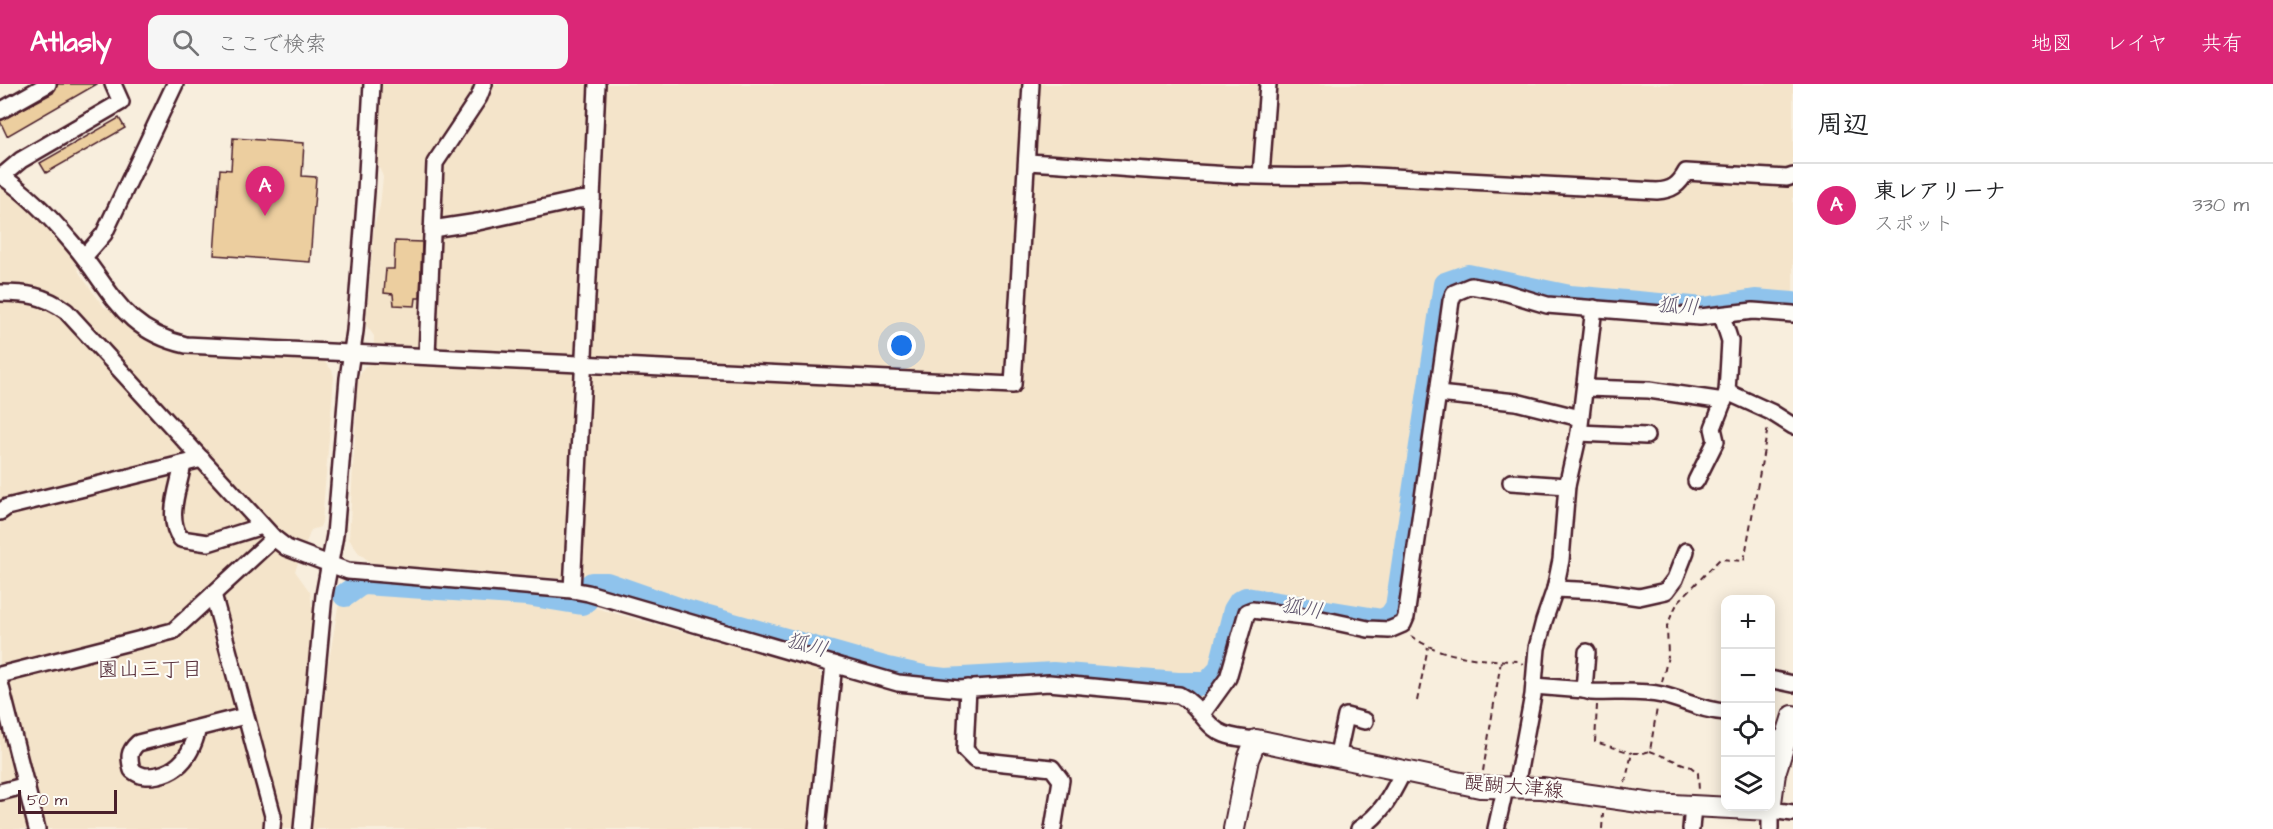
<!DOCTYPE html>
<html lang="ja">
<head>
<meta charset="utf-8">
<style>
	:root { --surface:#fff; --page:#f6f6f6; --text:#202124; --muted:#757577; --line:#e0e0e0; --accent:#db2777 }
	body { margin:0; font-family:"Architects Daughter","Klee One",sans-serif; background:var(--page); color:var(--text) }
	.controls { position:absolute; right:18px; bottom:18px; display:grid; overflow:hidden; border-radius:12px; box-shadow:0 3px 15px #0003 }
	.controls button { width:54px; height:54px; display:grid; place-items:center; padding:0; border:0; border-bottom:2px solid var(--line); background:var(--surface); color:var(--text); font:30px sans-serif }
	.scale { position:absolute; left:18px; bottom:15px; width:99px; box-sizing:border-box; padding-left:6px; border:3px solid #4a1f2b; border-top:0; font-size:16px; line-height:21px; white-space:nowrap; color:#4a1f2b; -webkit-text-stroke:4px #fdfcf7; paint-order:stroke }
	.you { position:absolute; left:902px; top:262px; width:21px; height:21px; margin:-15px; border:4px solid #fff; border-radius:50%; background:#1a73e8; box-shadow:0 0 0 9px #1a73e833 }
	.badge { display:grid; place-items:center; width:39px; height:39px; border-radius:50%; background:var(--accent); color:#fff; font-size:20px; font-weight:700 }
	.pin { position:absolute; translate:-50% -50px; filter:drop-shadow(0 2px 3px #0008) }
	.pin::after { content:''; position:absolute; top:32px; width:21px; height:18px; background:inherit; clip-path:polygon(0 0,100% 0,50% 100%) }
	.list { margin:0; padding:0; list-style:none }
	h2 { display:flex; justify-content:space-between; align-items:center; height:78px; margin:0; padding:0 24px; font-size:26px }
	h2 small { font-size:20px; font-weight:400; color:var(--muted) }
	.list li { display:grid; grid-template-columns:39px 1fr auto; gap:18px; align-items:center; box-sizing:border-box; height:84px; padding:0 24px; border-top:2px solid var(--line) }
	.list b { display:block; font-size:22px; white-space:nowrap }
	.list p { margin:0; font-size:20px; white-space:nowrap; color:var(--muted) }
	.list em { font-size:20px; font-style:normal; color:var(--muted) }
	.icon { flex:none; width:33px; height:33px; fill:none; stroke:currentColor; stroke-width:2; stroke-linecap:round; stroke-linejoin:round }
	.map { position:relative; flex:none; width:1793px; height:745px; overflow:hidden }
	header { display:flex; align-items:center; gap:36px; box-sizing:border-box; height:84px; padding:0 30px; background:var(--accent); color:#fff }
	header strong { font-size:28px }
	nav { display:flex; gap:33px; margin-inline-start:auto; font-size:21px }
	.search { width:420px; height:54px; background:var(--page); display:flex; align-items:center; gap:15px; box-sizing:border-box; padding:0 21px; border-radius:12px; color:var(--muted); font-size:22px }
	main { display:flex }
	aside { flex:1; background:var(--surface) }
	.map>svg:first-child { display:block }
</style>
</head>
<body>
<header>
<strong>Atlasly</strong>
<div class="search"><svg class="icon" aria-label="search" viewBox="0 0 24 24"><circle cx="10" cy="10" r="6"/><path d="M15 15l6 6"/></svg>ここで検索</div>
<nav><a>地図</a><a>レイヤ</a><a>共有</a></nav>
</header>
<main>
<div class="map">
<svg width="1793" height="745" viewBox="0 0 1793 745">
	<rect width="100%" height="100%" fill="#f8eedd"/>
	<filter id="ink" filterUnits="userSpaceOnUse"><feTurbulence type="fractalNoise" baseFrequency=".0167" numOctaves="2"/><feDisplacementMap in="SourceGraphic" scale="12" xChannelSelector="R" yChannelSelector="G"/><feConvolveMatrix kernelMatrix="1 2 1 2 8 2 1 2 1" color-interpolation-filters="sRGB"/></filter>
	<g filter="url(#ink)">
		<!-- built -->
		<g fill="#f4e4ca">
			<polygon points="377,0 1793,0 1793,216 1753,214 1710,220 1596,211 1566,208 1469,188 1439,197 1393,524 1382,533 1246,511 1229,520 1213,588 1203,593 1115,586 1041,583 974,588 926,585 905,582 615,499 371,479 358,468 349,455 358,295 364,283 373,278 374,252 366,241 374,142 380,122 383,93 375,72"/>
			<polygon points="0,98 9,104 50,143 68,165 80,190 104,223 115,227 129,244 143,254 162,262 186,267 322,275 332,286 334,293 322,438 320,443 311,446 295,487 310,508 313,528 294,745 0,745"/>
			<polygon points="363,504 588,522 817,585 825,596 810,745 312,745 328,583 338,523"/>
		</g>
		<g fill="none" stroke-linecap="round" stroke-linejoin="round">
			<!-- river -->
			<g stroke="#8fc3ec" stroke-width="24">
				<polyline points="592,500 607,500 684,527 888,585 928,594 945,596 1053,590 1178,600 1207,600 1220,586 1235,526 1240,518 1246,515 1382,537 1391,532 1397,523 1445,200 1468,192 1570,213 1704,225 1755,217 1793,220"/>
				<polyline points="345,511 359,501 364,499 527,510 582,519 586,516"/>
			</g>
		</g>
		<!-- building -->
		<g fill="#ecce9f" stroke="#4a1f2b" stroke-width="1.5">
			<polygon points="58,0 97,0 7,52 0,37 53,9"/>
			<polygon points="119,34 125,44 46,89 40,79"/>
			<polygon points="233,54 304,59 302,92 316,93 310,178 214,171 220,85 231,86"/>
			<polygon points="395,157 422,158 420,214 416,214 415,222 394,221 393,210 384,209 386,185 394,185"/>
		</g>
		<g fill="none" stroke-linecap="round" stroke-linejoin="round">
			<defs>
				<g id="minor">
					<polyline points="0,27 48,0"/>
					<path d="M1028,78C1137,84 1247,97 1356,91L1657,107C1672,106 1679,101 1686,88L1787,94L1793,92"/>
					<path d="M0,91C27,109 52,135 73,160C112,205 121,246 186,261L1013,301L1031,0"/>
					<polyline points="1261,91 1268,0"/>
					<polyline points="2,92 21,76 121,18 113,0"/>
					<polyline points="592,115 597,0"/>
					<polyline points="432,145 478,138 578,116 592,115 572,506"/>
					<polyline points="84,173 104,150 175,0"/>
					<path d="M0,209C26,209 44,211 66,227L274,454L287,464L348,487L572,506L588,509L898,599L959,605L1049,599L1179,611C1199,621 1202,637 1218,647C1229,654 1243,654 1256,656"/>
					<polyline points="427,271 435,79 479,13 484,0"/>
					<polyline points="1585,304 1649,306 1724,317"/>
					<polyline points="1727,308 1771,328 1793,342"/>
					<polyline points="1438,310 1516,318 1580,334"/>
					<polyline points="1579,349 1646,352"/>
					<path d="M183,380C179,403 165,435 181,455L208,459L262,442"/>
					<polyline points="1696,397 1716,357 1713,344 1727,308 1730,257 1722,232"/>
					<polyline points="1511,398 1567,402"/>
					<polyline points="0,428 7,423 202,375"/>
					<polyline points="1555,505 1599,507 1639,513 1666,507 1675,495 1686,467"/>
					<polyline points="213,510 273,732 272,745"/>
					<polyline points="0,591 173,547 274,454"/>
					<polyline points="1770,595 1793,600"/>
					<polyline points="0,599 37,745"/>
					<polyline points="1534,602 1584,606 1587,568"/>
					<polyline points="968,604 965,666 975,676 1052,684 1061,696 1053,745"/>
					<path d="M1584,606L1591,608C1614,609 1640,606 1662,611C1684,616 1703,627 1726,628"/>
					<polyline points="1202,630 1228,594 1247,528 1252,526 1312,533 1368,545 1389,546 1403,540 1406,533 1451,217 1454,209 1471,202 1504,208 1547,221 1700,233 1753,227 1793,230"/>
					<path d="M198,644C193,667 182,686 158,691C147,693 141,693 132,686C129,673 128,668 138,659L245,632"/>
					<polyline points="1770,653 1785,657"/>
					<polyline points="1337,674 1346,632 1365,637"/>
					<polyline points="1516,702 1533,611 1537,564 1544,537 1555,505 1561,476 1567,402 1579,349 1594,224"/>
					<polyline points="0,708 27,701"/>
					<polyline points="302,745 324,511 335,451 348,294 355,247 366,107 372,0"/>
					<polyline points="817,745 834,580"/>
					<path d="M1359,745C1382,730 1391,712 1403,688"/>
					<polyline points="1496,745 1503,714 1504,704"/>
					<polyline points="1691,745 1693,722"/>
					<polyline points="1770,745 1770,726 1793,729"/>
				</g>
				<polyline id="major" points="1234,745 1248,675 1256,656 1480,703 1542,704 1653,720 1770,726 1775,689 1793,632"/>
			</defs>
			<!-- minor casing -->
			<use href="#minor" stroke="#4a1f2b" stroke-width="20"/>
			<!-- major casing -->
			<use href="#major" stroke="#4a1f2b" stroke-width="24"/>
			<!-- path -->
			<g stroke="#4a1f2b" stroke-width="2" stroke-dasharray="6 4.5" stroke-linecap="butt">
				<path d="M1411,552C1442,574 1481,576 1518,577L1523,580"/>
				<polyline points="1662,598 1668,572 1667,542 1672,530 1678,518 1720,475 1744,477 1768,343"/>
				<polyline points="1417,617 1428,563"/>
				<polyline points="1597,621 1595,658 1632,669"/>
				<polyline points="1650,667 1691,683 1698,689 1699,707"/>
				<polyline points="1483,687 1501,577"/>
				<polyline points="1625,699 1632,669 1643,669 1650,667 1657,624"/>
				<polyline points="1602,745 1603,730"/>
			</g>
			<!-- minor -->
			<use href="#minor" stroke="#fdfcf7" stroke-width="15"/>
			<!-- major -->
			<use href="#major" stroke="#fdfcf7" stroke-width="20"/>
		</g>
	</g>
	<g text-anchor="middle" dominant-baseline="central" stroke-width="4.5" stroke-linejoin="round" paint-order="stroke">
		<!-- street labels -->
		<g font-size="20" fill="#4a1f2b" stroke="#fdfcf7">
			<text transform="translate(1514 703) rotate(5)">醍醐大津線</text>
		</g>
		<!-- water labels -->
		<g font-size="21" font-style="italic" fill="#62586f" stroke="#fdfcf7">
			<text transform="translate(1678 222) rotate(4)">狐川</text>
			<text transform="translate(1302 524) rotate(10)">狐川</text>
			<text transform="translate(807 561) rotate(15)">狐川</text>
		</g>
		<!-- neighbourhood labels -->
		<g font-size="21" fill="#4a1f2b" stroke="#fdfcf7">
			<text x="150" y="585">園山三丁目</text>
		</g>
	</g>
</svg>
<div class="controls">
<button>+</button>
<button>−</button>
<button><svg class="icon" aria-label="locate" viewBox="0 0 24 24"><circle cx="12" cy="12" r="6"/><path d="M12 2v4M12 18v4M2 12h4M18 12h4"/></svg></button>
<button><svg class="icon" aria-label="layers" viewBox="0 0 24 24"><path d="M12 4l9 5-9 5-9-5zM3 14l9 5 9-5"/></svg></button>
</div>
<div class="scale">50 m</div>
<div class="you"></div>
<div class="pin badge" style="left:265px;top:132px">A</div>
</div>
<aside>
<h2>周辺<small></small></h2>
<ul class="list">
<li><span class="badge">A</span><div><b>東レアリーナ</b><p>スポット</p></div><em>330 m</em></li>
</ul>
</aside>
</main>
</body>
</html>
